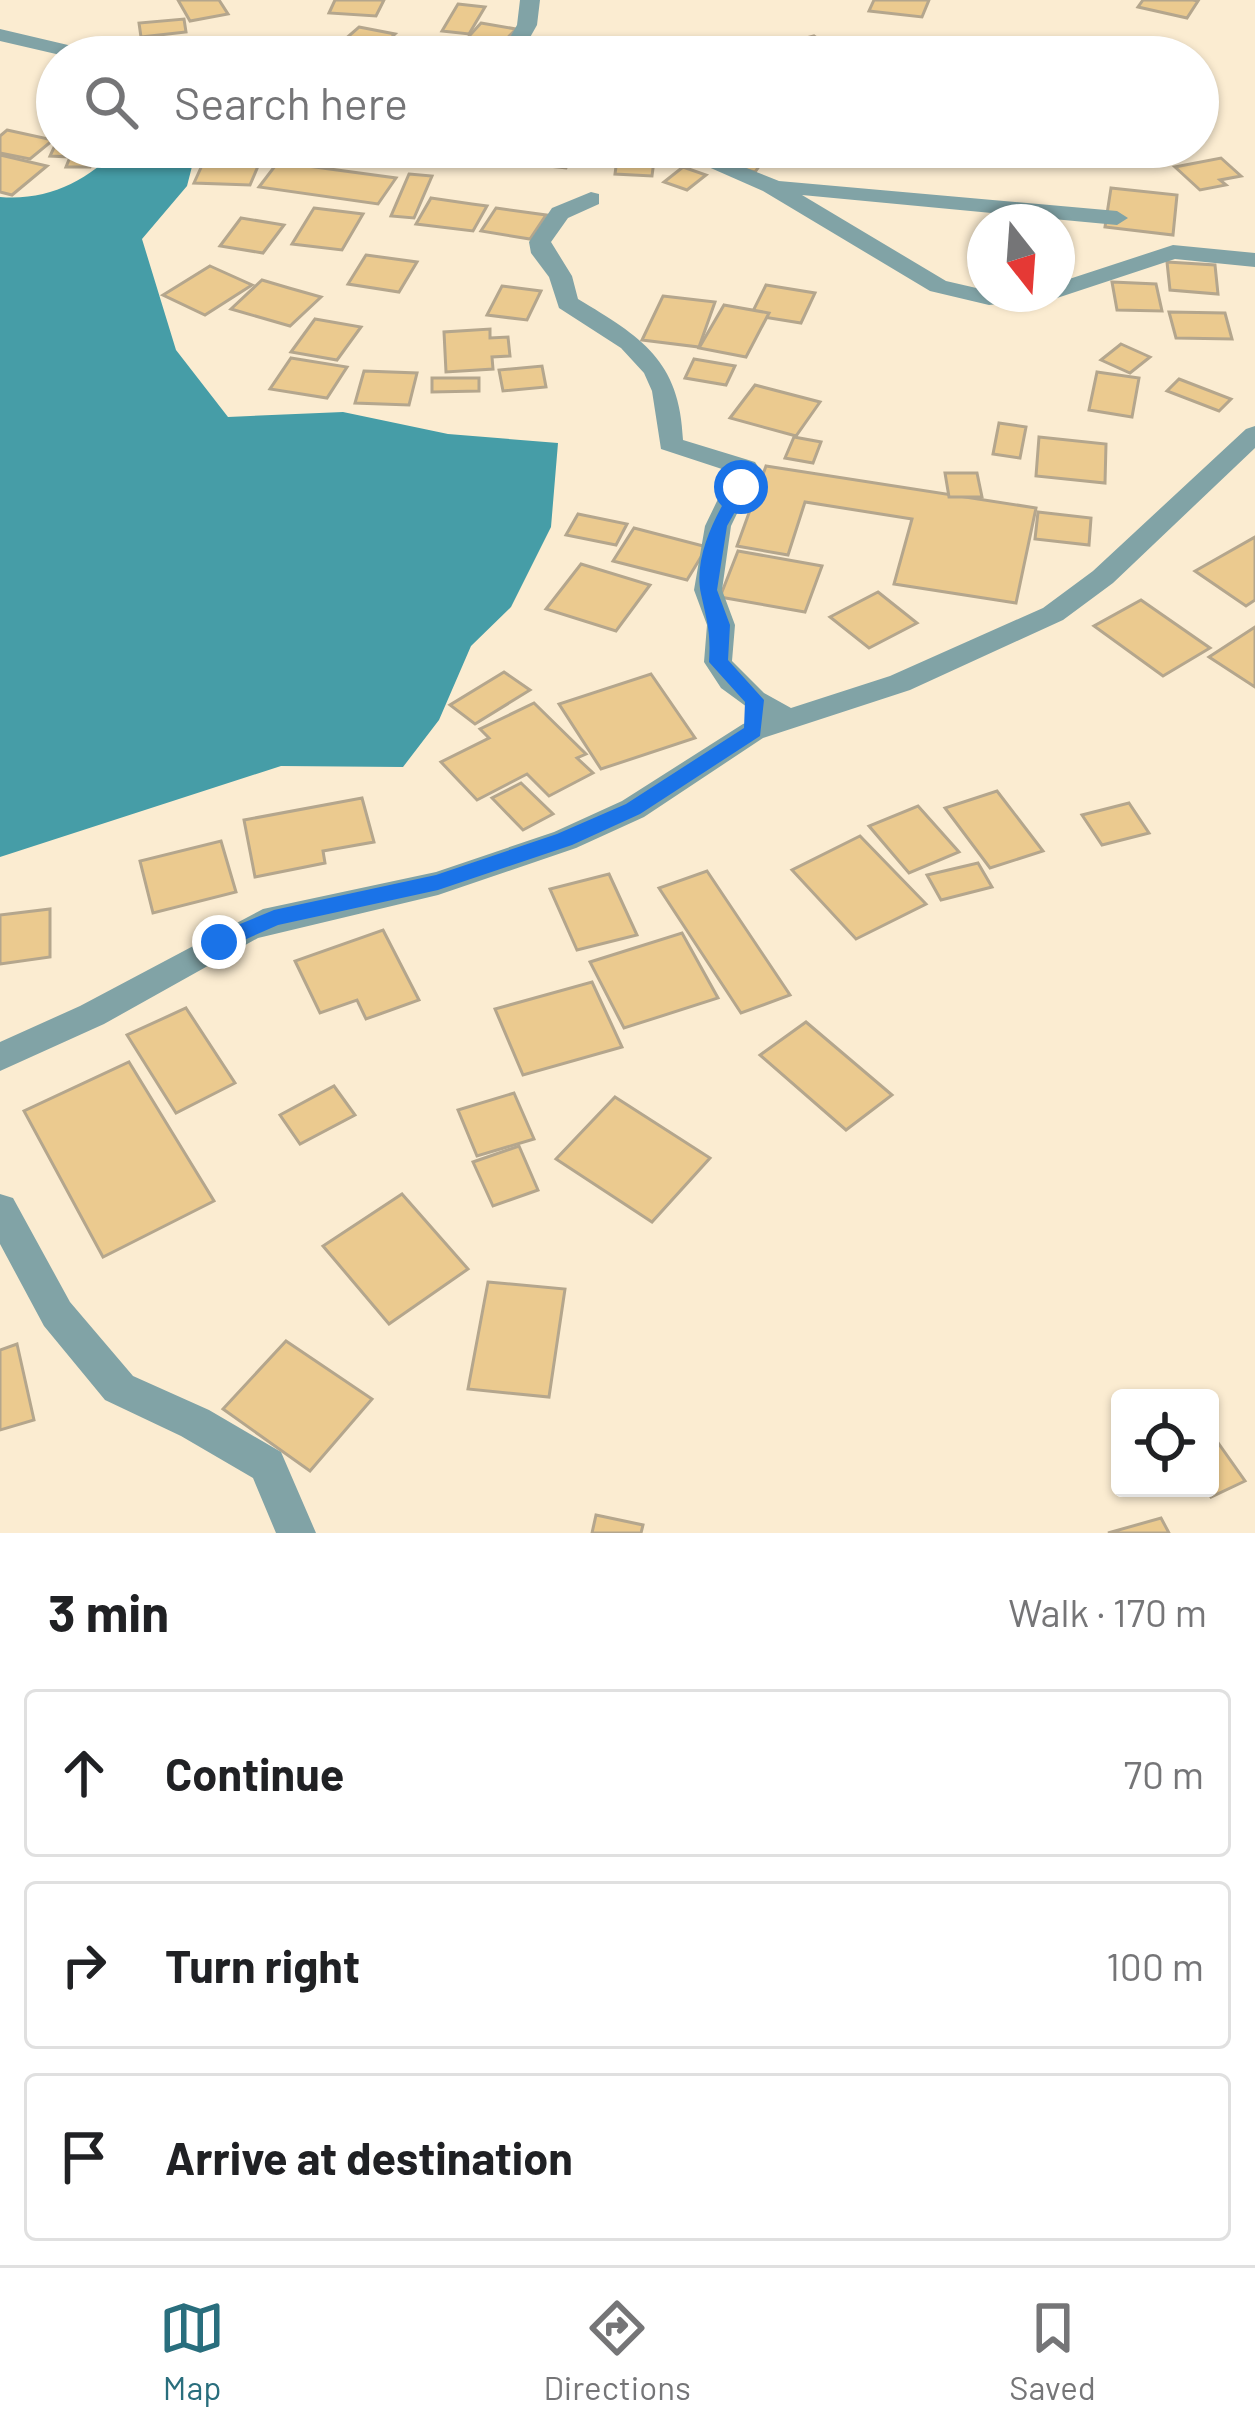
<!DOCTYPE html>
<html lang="en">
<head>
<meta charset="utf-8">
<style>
	:root { --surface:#fff; --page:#f2f2f2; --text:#202124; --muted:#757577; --line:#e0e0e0; --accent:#296e7d }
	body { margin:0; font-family:Barlow,sans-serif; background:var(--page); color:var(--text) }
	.controls { position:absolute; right:36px; bottom:36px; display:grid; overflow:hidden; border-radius:12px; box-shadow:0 3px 9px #0004 }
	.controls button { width:108px; height:108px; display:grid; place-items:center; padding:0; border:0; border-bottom:3px solid var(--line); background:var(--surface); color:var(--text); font:60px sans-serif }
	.compass { position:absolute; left:967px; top:204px; width:108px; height:108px; border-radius:50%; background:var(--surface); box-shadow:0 3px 9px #0004; rotate:163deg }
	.stop { position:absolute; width:36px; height:36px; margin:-27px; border:9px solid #1a73e8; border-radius:50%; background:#fff }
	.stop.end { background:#1a73e8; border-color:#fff; box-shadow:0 3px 12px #0008 }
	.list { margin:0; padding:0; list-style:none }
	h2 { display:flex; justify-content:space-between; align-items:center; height:156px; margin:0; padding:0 48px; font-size:51px }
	h2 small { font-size:39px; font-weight:400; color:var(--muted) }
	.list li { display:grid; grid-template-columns:78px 1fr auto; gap:36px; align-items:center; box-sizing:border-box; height:168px; margin:0 24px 24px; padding:0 24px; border:3px solid var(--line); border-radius:12px }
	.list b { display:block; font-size:45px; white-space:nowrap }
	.list em { font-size:39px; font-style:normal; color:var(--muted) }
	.icon { flex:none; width:66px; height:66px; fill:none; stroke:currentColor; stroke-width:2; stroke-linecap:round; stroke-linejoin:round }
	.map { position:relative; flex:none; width:1255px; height:1533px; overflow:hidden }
	.search { position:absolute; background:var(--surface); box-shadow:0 3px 9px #0004; left:36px; right:36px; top:36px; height:132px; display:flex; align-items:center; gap:30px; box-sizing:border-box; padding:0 42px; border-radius:66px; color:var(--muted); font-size:45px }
	.sheet { height:732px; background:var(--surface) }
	nav { display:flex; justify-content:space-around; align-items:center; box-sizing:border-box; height:168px; border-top:3px solid var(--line); background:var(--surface); font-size:33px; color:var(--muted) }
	nav a { display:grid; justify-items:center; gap:6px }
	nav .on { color:var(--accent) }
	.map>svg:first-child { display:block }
</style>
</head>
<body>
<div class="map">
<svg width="1255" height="1533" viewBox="0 0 1255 1533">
	<rect width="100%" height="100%" fill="#fbecd1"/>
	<!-- water -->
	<path fill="#469da7" d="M121,147H197L187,186L142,239L176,350L228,417L343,412L448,434L558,443L551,527L511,607L471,646L439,720L403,767L281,766L0,857V197C49,201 86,181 121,147Z"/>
	<!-- building -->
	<g fill="#ebca8f" stroke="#b4a68d" stroke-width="3">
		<polygon points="178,0 219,0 228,14 190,21"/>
		<polygon points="335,0 384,0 376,16 329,13"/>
		<polygon points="874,0 929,0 922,17 869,11"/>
		<polygon points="1143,0 1193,0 1198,1 1187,18 1138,7"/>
		<polygon points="458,4 485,7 469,34 442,31"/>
		<polygon points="184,19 186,32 141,37 139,23"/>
		<polygon points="481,23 516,29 495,51 461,45"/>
		<polygon points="359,27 395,34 379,49 343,41"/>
		<polygon points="814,36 837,52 796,57 780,45"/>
		<polygon points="7,130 53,140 30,159 0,153 0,136"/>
		<polygon points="57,141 57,147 98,147 90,167 66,167 70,157 50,156"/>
		<polygon points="517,147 576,147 566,168 510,162"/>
		<polygon points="919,147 982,147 981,162 918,158"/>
		<polygon points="209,150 264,152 250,185 194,183"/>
		<polygon points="734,151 765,158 755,172 723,164"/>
		<polygon points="0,155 47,166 12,195 0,192"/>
		<polygon points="1221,158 1241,176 1220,180 1226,185 1200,190 1175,167"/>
		<polygon points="617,159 654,161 652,176 615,174"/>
		<polygon points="278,162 396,178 378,204 259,187"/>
		<polygon points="683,167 706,175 687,190 664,182"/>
		<polygon points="409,174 432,176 414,218 391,216"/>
		<polygon points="1111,188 1177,195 1173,235 1105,227"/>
		<polygon points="431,198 472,204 487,206 473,231 416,224"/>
		<polygon points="314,208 363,214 342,250 292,244"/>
		<polygon points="496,208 546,215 530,239 481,231"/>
		<polygon points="241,218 284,225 263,253 220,246"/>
		<polygon points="366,255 417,262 399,292 348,284"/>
		<polygon points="1167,262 1215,265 1218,294 1170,290"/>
		<polygon points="210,266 252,285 205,315 163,295"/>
		<polygon points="262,280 289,288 321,297 290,326 231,309"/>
		<polygon points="1112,282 1156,284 1162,311 1117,310"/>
		<polygon points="766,285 815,293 801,323 751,315"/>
		<polygon points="502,286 541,291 527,320 487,315"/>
		<polygon points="663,296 715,302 699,347 642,340"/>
		<polygon points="724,305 769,313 746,357 699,348"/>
		<polygon points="1169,312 1225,313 1232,339 1176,338"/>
		<polygon points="315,319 361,327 337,360 291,352"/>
		<polygon points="490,329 490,338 508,337 510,356 492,357 493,369 446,372 444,332"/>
		<polygon points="1121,344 1150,357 1130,373 1101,360"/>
		<polygon points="291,358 347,367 327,398 270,389"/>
		<polygon points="694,359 735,366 726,385 685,378"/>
		<polygon points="542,366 546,387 503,391 499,370"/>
		<polygon points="364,371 417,373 409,405 355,403"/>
		<polygon points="1097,372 1139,378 1132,417 1089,410"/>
		<polygon points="432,378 479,378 479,391 432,392"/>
		<polygon points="1179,379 1231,399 1219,411 1167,391"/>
		<polygon points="755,385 820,402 796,436 730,418"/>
		<polygon points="999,423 1026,427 1020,458 993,454"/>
		<polygon points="794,437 821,442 813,463 785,458"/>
		<polygon points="1039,437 1106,444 1105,483 1036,476"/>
		<polygon points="766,466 1036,508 1016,603 894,584 912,519 805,502 788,555 737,546"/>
		<polygon points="945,473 977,473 982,497 949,497"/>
		<polygon points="1038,512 1091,518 1089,545 1035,539"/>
		<polygon points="578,514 627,524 616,545 566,535"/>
		<polygon points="634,528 707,547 687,580 613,561"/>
		<polygon points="1255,537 1255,600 1246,606 1195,571"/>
		<polygon points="738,551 822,566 805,612 720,597"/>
		<polygon points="581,564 650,585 616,631 546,609"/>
		<polygon points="878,592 917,623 869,648 830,617"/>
		<polygon points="1141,600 1210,648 1163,676 1094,626"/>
		<polygon points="1255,627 1255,687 1209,657"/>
		<polygon points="504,672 530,690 475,724 450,705"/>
		<polygon points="651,674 695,738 601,769 559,704"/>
		<polygon points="534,703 586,754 577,758 593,773 549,796 527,774 477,800 441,762 489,738 480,729"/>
		<polygon points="521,783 553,814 523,830 492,798"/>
		<polygon points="997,791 1043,851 990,868 945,808"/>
		<polygon points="362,798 374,842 323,851 325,863 255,877 244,820"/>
		<polygon points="1129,803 1149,833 1102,845 1082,815"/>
		<polygon points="918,806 959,852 909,873 869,826"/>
		<polygon points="860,836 926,904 856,939 792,870"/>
		<polygon points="221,841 236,892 153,913 140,861"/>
		<polygon points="978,863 992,887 941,900 927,875"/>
		<polygon points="707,871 790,995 741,1013 659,888"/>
		<polygon points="609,874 637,935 577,950 550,889"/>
		<polygon points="50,909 50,957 0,964 0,915"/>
		<polygon points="383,930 419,1000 366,1019 357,1000 320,1013 295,961"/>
		<polygon points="682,933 718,998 624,1028 590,962"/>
		<polygon points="592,982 622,1047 523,1075 495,1009"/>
		<polygon points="186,1008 235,1083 176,1113 127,1035"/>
		<polygon points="806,1022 892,1095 846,1130 760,1055"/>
		<polygon points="129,1062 214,1201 103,1257 24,1111"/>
		<polygon points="334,1086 355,1115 300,1144 280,1115"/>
		<polygon points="514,1093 534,1139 477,1156 458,1110"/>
		<polygon points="615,1097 710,1158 652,1222 556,1159"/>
		<polygon points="519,1146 538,1190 493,1206 473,1162"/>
		<polygon points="402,1194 468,1269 389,1324 323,1246"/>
		<polygon points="488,1282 565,1289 549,1397 468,1389"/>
		<polygon points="286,1341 372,1399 310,1471 223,1409"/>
		<polygon points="17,1344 34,1420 0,1430 0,1350"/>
		<polygon points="1214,1437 1245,1481 1211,1497 1205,1488 1210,1488 1210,1439"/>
		<polygon points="596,1515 643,1525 641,1533 592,1533"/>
		<polygon points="1161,1518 1169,1533 1108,1533"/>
	</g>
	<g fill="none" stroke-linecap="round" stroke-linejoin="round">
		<!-- minor -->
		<g fill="#81a3a6" fill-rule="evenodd">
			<polygon points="520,0 540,0 537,25 519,57 499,57 517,25"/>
			<polygon points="0,29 102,53 105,57 69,57 0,41"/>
			<path d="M390,147H481C461,166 412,162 390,147Z"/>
			<polygon points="663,147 693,147 779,181 1117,211 1128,218 1117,225 802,195 946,281 985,290 985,294 1057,294 1057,283 1173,245 1255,253 1255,267 1175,259 1057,298 989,305 930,291 763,191"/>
			<path d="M591,192L599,194V204L568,218L551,242L572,276L578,299C641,337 680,360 683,440L755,462L759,468L731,526L722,590L735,625L732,661L764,693L791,708L890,676L1043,608L1093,571L1246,429L1255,426V448L1113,583L1063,620L910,690L763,738L644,817L576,848L438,895L258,938L104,1024L0,1071V1042L80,1006L263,909L436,872L554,832L622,801L743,724L762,718L721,688L704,662L707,625L694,590L705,526L731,472L661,449L652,391L644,373L621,348L559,308L549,277L531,253L529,242L552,208Z"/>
			<polygon points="0,1194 13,1198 70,1302 133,1376 209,1410 281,1452 316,1533 276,1533 253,1478 181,1436 105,1400 44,1326 0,1244"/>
		</g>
	</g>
	<!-- route -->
	<path fill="#1a73e8" d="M735,484L749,487L727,526L717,590L730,625L728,660L764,700L760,736L640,814L572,845L438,890L278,925L226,948H211V936L274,910L436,875L557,834L626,804L744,728L745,702L709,662C711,632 707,622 701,594C693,557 716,514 735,484Z"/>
</svg>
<div class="controls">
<button><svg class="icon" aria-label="locate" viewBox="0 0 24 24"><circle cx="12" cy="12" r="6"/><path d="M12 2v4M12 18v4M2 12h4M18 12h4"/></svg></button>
</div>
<svg class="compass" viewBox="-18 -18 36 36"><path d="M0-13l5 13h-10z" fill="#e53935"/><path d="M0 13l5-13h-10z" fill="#757577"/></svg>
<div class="stop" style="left:741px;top:487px"></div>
<div class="stop end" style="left:219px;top:942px"></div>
<div class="search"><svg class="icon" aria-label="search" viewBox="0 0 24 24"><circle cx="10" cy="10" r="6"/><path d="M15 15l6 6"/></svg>Search here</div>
</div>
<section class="sheet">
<h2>3 min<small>Walk · 170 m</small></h2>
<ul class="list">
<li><svg class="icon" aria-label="ahead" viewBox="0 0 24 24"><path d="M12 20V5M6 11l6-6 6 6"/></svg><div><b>Continue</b></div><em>70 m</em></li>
<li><svg class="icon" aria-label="right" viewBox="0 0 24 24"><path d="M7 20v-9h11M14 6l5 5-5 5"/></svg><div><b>Turn right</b></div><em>100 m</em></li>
<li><svg class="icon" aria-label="arrive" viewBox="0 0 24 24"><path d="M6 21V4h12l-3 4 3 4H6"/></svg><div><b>Arrive at destination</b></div></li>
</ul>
</section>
<nav>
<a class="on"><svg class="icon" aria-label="map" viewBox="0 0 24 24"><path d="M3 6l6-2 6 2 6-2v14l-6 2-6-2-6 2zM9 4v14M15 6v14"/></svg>Map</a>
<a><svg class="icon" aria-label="directions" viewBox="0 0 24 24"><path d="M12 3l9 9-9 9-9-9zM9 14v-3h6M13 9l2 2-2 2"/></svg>Directions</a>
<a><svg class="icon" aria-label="saved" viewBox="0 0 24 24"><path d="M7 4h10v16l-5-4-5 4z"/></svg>Saved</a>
</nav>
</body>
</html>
